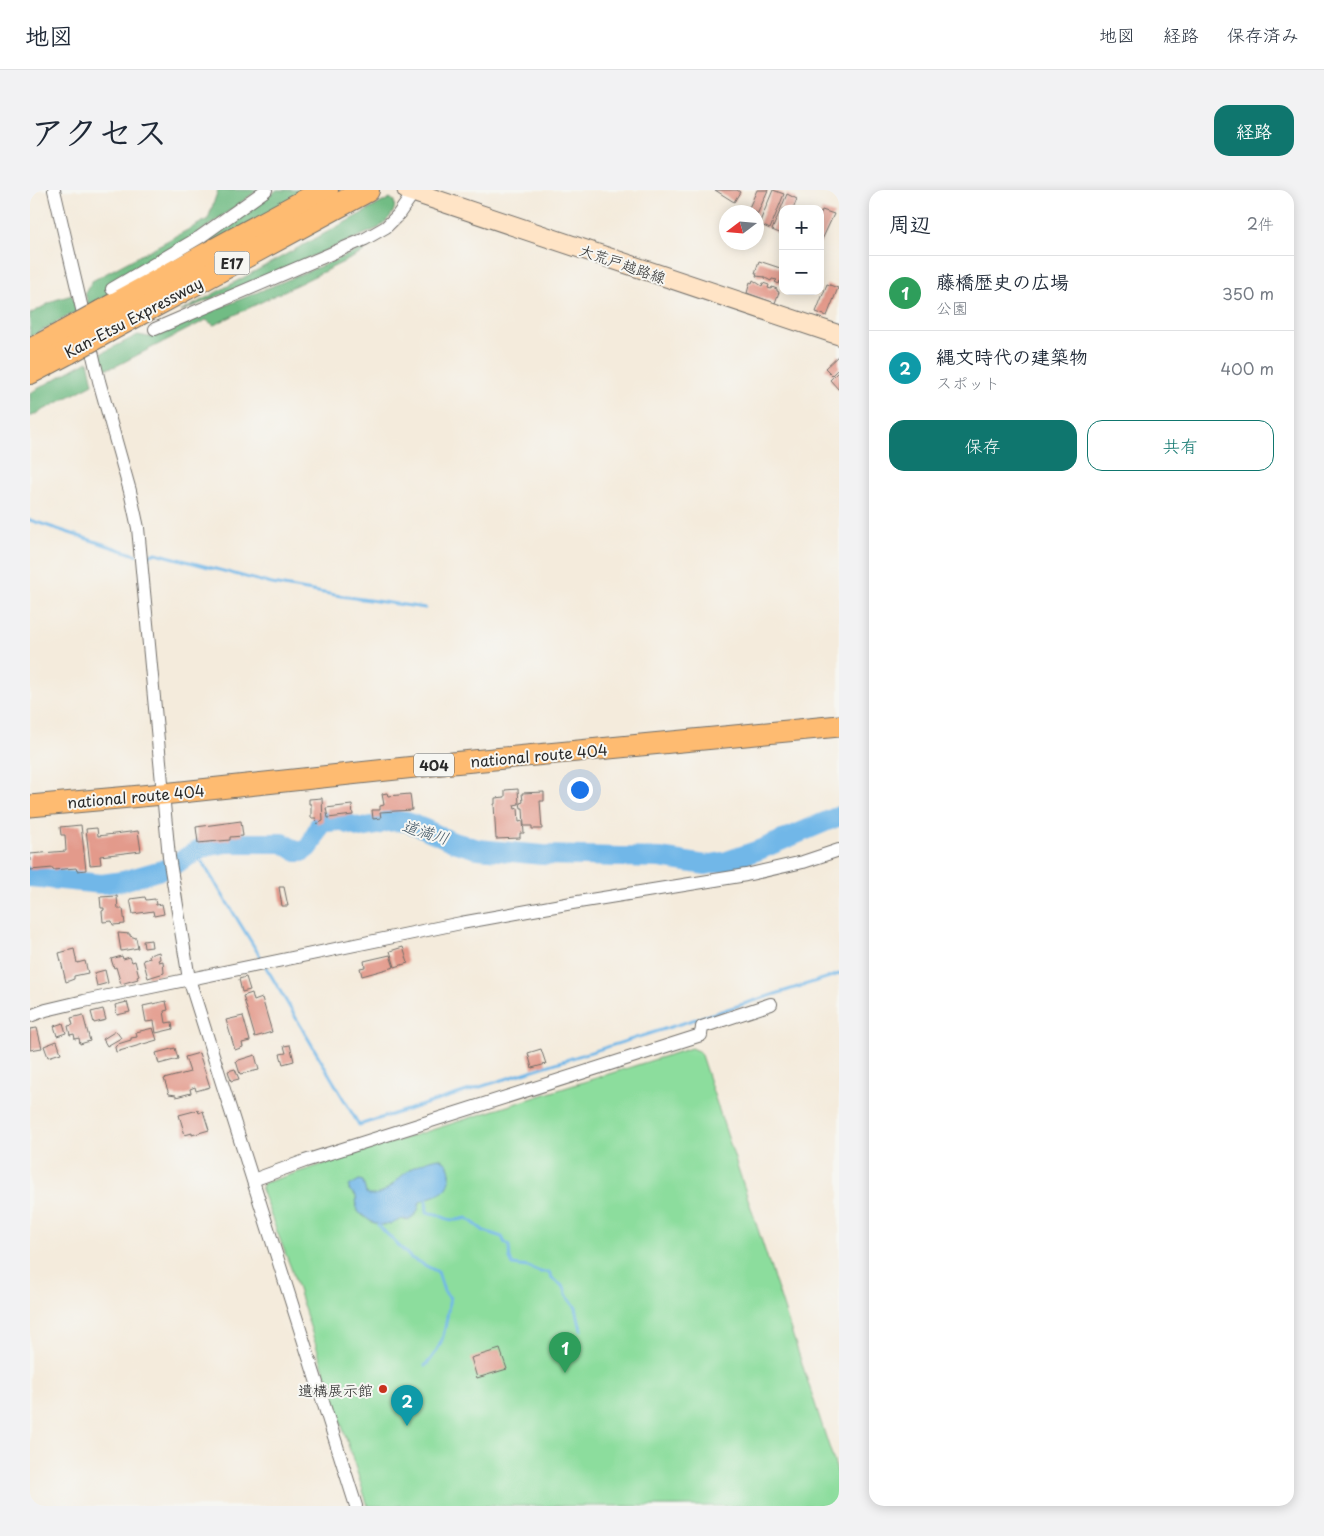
<!DOCTYPE html>
<html lang="ja">
<head>
<meta charset="utf-8">
<style>
	:root { --surface:#fff; --page:#f2f2f3; --text:#1f2937; --muted:#747a83; --line:#e0e1e3; --accent:#0f766e }
	body { margin:0; font-family:"Playpen Sans","Klee One",sans-serif; background:var(--page); color:var(--text) }
	.controls { position:absolute; right:15px; top:15px; display:grid; overflow:hidden; border-radius:10px; box-shadow:0 2px 12px #0003 }
	.controls button { width:45px; height:45px; display:grid; place-items:center; padding:0; border:0; border-bottom:1px solid var(--line); background:var(--surface); color:var(--text); font:25px sans-serif }
	.compass { position:absolute; left:689px; top:15px; width:45px; height:45px; border-radius:50%; background:var(--surface); box-shadow:0 2px 12px #0003; rotate:254deg }
	.you { position:absolute; left:549px; top:599px; width:18px; height:18px; margin:-12px; border:4px solid #fff; border-radius:50%; background:#1a73e8; box-shadow:0 0 0 8px #1a73e833 }
	.badge { display:grid; place-items:center; width:32px; height:32px; border-radius:50%; background:var(--accent); color:#fff; font-size:16px; font-weight:700 }
	.pin { position:absolute; translate:-50% -41px; filter:drop-shadow(0 1px 2px #0008) }
	.pin::after { content:''; position:absolute; top:26px; width:18px; height:15px; background:inherit; clip-path:polygon(0 0,100% 0,50% 100%) }
	.list { margin:0; padding:0; list-style:none }
	h2 { display:flex; justify-content:space-between; align-items:center; height:65px; margin:0; padding:0 20px; font-size:21px }
	h2 small { font-size:16px; font-weight:400; color:var(--muted) }
	.list li { display:grid; grid-template-columns:32px 1fr auto; gap:15px; align-items:center; box-sizing:border-box; height:75px; padding:0 20px; border-top:1px solid var(--line) }
	.list b { display:block; font-size:19px; white-space:nowrap }
	.list p { margin:0; font-size:16px; white-space:nowrap; color:var(--muted) }
	.list em { font-size:16px; font-style:normal; color:var(--muted) }
	.actions { display:flex; gap:10px; padding:15px 20px }
	.actions a { flex:1; padding:11px 0; border:1px solid var(--accent); border-radius:15px; text-align:center; font-size:18px; color:var(--accent) }
	.actions .main { background:var(--accent); color:#fff }
	.map { position:relative; flex:none; width:809px; height:1316px; overflow:hidden; border-radius:15px }
	header { display:flex; align-items:center; gap:30px; box-sizing:border-box; height:70px; padding:0 25px; background:var(--surface); border-bottom:1px solid var(--line) }
	header strong { font-size:24px }
	nav { display:flex; gap:28px; margin-inline-start:auto; font-size:18px }
	.intro { display:flex; align-items:center; justify-content:space-between; box-sizing:border-box; height:120px; padding:0 30px }
	h1 { margin:0; font-size:35px }
	.button { padding:12px 22px; border-radius:15px; background:var(--accent); color:#fff; font-size:18px; font-weight:700 }
	main { display:flex; gap:30px; padding:0 30px }
	aside { flex:1; background:var(--surface); border-radius:15px; box-shadow:0 2px 12px #0003 }
	.map>svg:first-child { display:block }
</style>
</head>
<body>
<header>
<strong>地図</strong>
<nav><a>地図</a><a>経路</a><a>保存済み</a></nav>
</header>
<div class="intro"><h1>アクセス</h1><a class="button">経路</a></div>
<main>
<div class="map">
<svg width="809" height="1316" viewBox="0 0 809 1316">
	<rect width="100%" height="100%" fill="#f6f6f2"/>
	<filter id="ink" filterUnits="userSpaceOnUse"><feTurbulence type="fractalNoise" baseFrequency=".02" numOctaves="2"/><feDisplacementMap in="SourceGraphic" scale="10" xChannelSelector="R" yChannelSelector="G"/><feConvolveMatrix kernelMatrix="1 2 1 2 8 2 1 2 1" color-interpolation-filters="sRGB"/></filter>
	<filter id="wash" filterUnits="userSpaceOnUse"><feTurbulence type="fractalNoise" baseFrequency=".0096" numOctaves="4" result="noise"/><feDisplacementMap in="SourceGraphic" scale="20" xChannelSelector="R" yChannelSelector="G"/><feGaussianBlur stdDeviation="1.12" result="paint"/><feColorMatrix in="noise" values="0 0 0 0 0 0 0 0 0 0 0 0 0 0 0 0 0 1.4 0 .05"/><feComposite in="paint" operator="in"/></filter>
	<g filter="url(#wash)">
		<rect width="100%" height="100%" fill="#f4ebdc"/>
		<!-- green -->
		<polygon fill="#8cdd9d" stroke="#5c8464" points="661,858 670,862 809,1287 809,1316 338,1316 261,1078 233,1005 231,999 234,993"/>
		<!-- forest -->
		<g fill="#71bc84" stroke="#4e7458">
			<polygon points="188,0 228,0 85,104 59,117 55,103 62,91 178,29"/>
			<polygon points="247,0 281,0 128,84"/>
			<path d="M360,8L364,11C367,23 357,30 349,38L150,122Z"/>
			<polygon points="332,59 334,62 184,135 176,130 86,176 74,179 70,164 108,145 119,147"/>
			<polygon points="42,105 47,121 0,147 0,124 25,110"/>
			<polygon points="58,171 63,194 0,227 0,203"/>
		</g>
		<!-- water -->
		<path fill="#71b7e8" stroke="#4e718a" d="M409,968C415,971 419,975 420,982C422,1006 405,1003 390,1012C388,1021 387,1025 378,1030C371,1028 369,1031 363,1033C347,1039 339,1030 327,1021L326,1006L319,1000V996L329,990L333,991L336,1003L339,1005C355,1007 366,989 379,980C388,974 398,970 409,968Z"/>
		<g fill="none" stroke-linecap="round" stroke-linejoin="round">
			<!-- stream -->
			<g stroke="#71b7e8" stroke-width="3">
				<polyline points="0,330 106,365"/>
				<polyline points="115,367 126,363 242,394 311,406 395,418"/>
				<polyline points="166,662 233,771"/>
				<polyline points="236,777 329,935 809,784"/>
				<path d="M396,1008L397,1022C401,1024 405,1023 409,1025C419,1031 425,1031 437,1028L454,1041L472,1047L475,1053L479,1056L480,1069L483,1075L498,1077L510,1082H519C520,1085 522,1088 524,1090C530,1096 536,1094 536,1105L546,1118L551,1140"/>
				<path d="M348,1035L381,1068L408,1082L414,1101L420,1108C415,1137 416,1154 395,1176"/>
			</g>
			<!-- river -->
			<polyline stroke="#71b7e8" stroke-width="20" points="0,687 72,694 93,691 138,678 174,657 196,653 253,653 267,662 272,662 280,656 290,634 296,632 309,631 331,638 347,635 355,632 367,631 377,632 395,639 423,652 448,659 513,665 630,668 676,675 697,671 729,660 809,626"/>
		</g>
		<g id="blocks">
			<!-- building -->
			<g fill="#e39a8b">
				<polygon points="685,0 707,0 710,2 704,12"/>
				<polygon points="727,0 738,0 726,27 726,22 717,22"/>
				<polygon points="743,0 754,4 740,39 729,34"/>
				<polygon points="757,4 767,9 763,19 753,19 752,44 742,40"/>
				<polygon points="792,20 804,24 790,54 790,25"/>
				<polygon points="729,71 753,79 753,92 750,91 749,94 745,92 747,90 742,89 741,91 735,88 735,87 726,86 727,83 725,83"/>
				<polygon points="723,90 732,96 733,93 739,95 738,98 741,99 742,97 747,99 747,101 749,102 745,113 717,103 720,92 722,93"/>
				<polygon points="797,94 808,98 797,126 786,122"/>
				<polygon points="809,165 809,178 802,185 795,178"/>
				<polygon points="809,181 809,200 800,190"/>
				<polygon points="488,599 489,614 484,615 485,619 488,618 489,632 493,631 494,643 490,643 490,648 466,649 464,614 465,614 465,608 475,607 475,600"/>
				<polygon points="514,602 514,611 510,611 512,639 502,639 502,636 494,636 493,618 491,618 490,613 493,612 492,603"/>
				<polygon points="357,603 358,606 380,604 382,620 350,622 351,628 343,629 342,620 350,620 350,616 354,615 352,604"/>
				<polygon points="292,608 293,631 287,634 286,628 281,628 281,614 279,614 279,609"/>
				<polygon points="322,615 323,625 298,628 296,618"/>
				<polygon points="211,631 213,646 200,647 200,650 168,653 166,637"/>
				<polygon points="51,635 56,680 47,681 46,678 23,680 23,678 0,680 0,664 36,661 35,645 31,645 30,637"/>
				<polygon points="67,638 68,646 108,641 111,661 70,666 71,674 60,675 56,639"/>
				<polygon points="249,697 254,697 258,716 252,716"/>
				<polygon points="87,706 88,719 93,719 95,734 83,735 82,731 73,732 72,721 74,720 74,718 71,718 70,707"/>
				<polygon points="115,707 116,710 125,709 126,715 132,714 134,724 124,726 123,721 103,724 100,709"/>
				<polygon points="88,743 100,744 100,746 106,748 108,758 91,761"/>
				<polygon points="121,750 122,757 114,758 113,751"/>
				<polygon points="373,757 378,773 365,777 360,761"/>
				<polygon points="44,759 47,773 55,771 58,783 44,786 44,789 36,792 29,763"/>
				<polygon points="129,762 130,769 128,770 129,772 133,771 134,783 118,788 113,770 120,768 119,765"/>
				<polygon points="360,765 364,777 332,786 330,778 335,777 334,771"/>
				<polygon points="92,766 93,769 100,767 102,772 105,771 109,786 107,787 108,789 91,794 86,777 84,778 81,769"/>
				<polygon points="75,780 78,793 67,796 64,783"/>
				<polygon points="216,787 220,800 212,802 209,789"/>
				<polygon points="222,803 224,811 232,808 242,842 225,847 213,806"/>
				<polygon points="136,811 138,820 134,821 136,833 142,832 143,839 126,843 124,831 116,832 113,816"/>
				<polygon points="97,812 100,822 87,825 85,815"/>
				<polygon points="73,819 76,830 64,833 61,822"/>
				<polygon points="53,825 60,851 50,854 49,848 45,849 44,844 40,845 38,836 43,835 41,828"/>
				<polygon points="213,826 220,851 212,853 213,857 205,860 196,830"/>
				<polygon points="33,833 36,843 27,846 24,836"/>
				<polygon points="7,838 12,858 0,860 0,839"/>
				<polygon points="123,838 127,850 86,862 85,857 88,854 101,850 101,848 107,847 106,842"/>
				<polygon points="86,841 91,848 77,856 73,849"/>
				<polygon points="27,851 31,863 18,867 14,856"/>
				<polygon points="260,855 264,871 253,874 250,864 256,863 254,856"/>
				<polygon points="145,858 148,869 129,874 126,863"/>
				<polygon points="511,859 516,874 502,878 498,863"/>
				<polygon points="169,863 180,897 166,901 165,897 160,899 161,903 146,907 146,905 139,904 134,889 160,882 155,867"/>
				<polygon points="225,865 229,880 210,884 206,871"/>
				<polygon points="205,879 209,889 201,891 198,881"/>
				<polygon points="168,920 169,923 173,921 179,940 162,945 162,943 155,945 149,925"/>
				<polygon points="470,1159 477,1179 447,1188 441,1168"/>
			</g>
		</g>
	</g>
	<g filter="url(#ink)">
		<use href="#blocks" fill-opacity="0" stroke="#716e69" stroke-width="1"/>
		<g fill="none" stroke-linecap="round" stroke-linejoin="round">
			<defs>
				<g id="minor">
					<polyline points="24,0 69,191 100,301 108,338 139,667 159,789 326,1316"/>
					<polyline points="82,99 170,47 236,0"/>
					<polyline points="125,139 335,49 356,37 368,25 384,2"/>
					<polyline points="0,826 16,820 54,811 431,733 542,713 716,685 773,672 809,660"/>
					<polyline points="223,990 275,971 671,845 672,837 741,814"/>
				</g>
				<polyline id="secondary" points="377,0 809,145"/>
				<polyline id="trunk" points="0,616 133,604 422,573 809,536"/>
				<g id="motorway">
					<polyline points="72,122 296,0"/>
					<polyline points="78,140 337,0"/>
					<polyline points="0,161 34,143"/>
					<polyline points="0,182 38,162"/>
				</g>
			</defs>
			<!-- minor casing -->
			<use href="#minor" stroke="#716e69" stroke-width="14"/>
			<!-- secondary casing -->
			<use href="#secondary" stroke="#716e69" stroke-width="21"/>
			<!-- trunk casing -->
			<use href="#trunk" stroke="#716e69" stroke-width="23"/>
			<!-- motorway casing -->
			<use href="#motorway" stroke="#716e69" stroke-width="26"/>
			<!-- minor -->
			<use href="#minor" stroke="#fff" stroke-width="12"/>
			<!-- secondary -->
			<use href="#secondary" stroke="#ffe4c6" stroke-width="19"/>
			<!-- trunk -->
			<use href="#trunk" stroke="#febb71" stroke-width="21"/>
			<!-- motorway -->
			<use href="#motorway" stroke="#febb71" stroke-width="24"/>
			<defs>
				<g id="motorway-bridge">
					<polyline points="34,143 72,122"/>
					<polyline points="38,162 78,140"/>
				</g>
			</defs>
			<!-- motorway-bridge casing -->
			<use href="#motorway-bridge" stroke="#716e69" stroke-width="26" stroke-linecap="butt"/>
			<!-- motorway-bridge -->
			<use href="#motorway-bridge" stroke="#febb71" stroke-width="24"/>
		</g>
	</g>
	<!-- markers -->
	<circle fill="#c8321e" stroke="#f6f6f2" stroke-width="2" cx="353" cy="1199" r="5"/>
	<g text-anchor="middle" dominant-baseline="central" stroke-width="4" stroke-linejoin="round" paint-order="stroke">
		<!-- shield labels -->
		<g fill="#f6f6f2" stroke="#686867" stroke-width="1">
			<rect x="184.5" y="61.5" width="35" height="23" rx="4"/>
			<rect x="384" y="563.5" width="40" height="23" rx="4"/>
		</g>
		<g font-size="14" font-weight="bold" fill="#2b2b2b">
			<text x="202" y="73">E17</text>
			<text x="404" y="575">404</text>
		</g>
		<!-- street labels -->
		<g font-size="15" fill="#2b2b2b" stroke="#f6f6f2">
			<text transform="translate(593 73) rotate(19)">大荒戸越路線</text>
			<text transform="translate(103 127) rotate(-28)">Kan-Etsu Expressway</text>
			<text transform="translate(509 565) rotate(-5)">national route 404</text>
			<text transform="translate(106 606) rotate(-5)">national route 404</text>
		</g>
		<!-- poi labels -->
		<g font-size="15" fill="#2b2b2b" stroke="#f6f6f2" text-anchor="end">
			<text x="343" y="1199">遺構展示館</text>
		</g>
		<!-- water labels -->
		<g font-size="16" font-style="italic" fill="#405564" stroke="#f6f6f2">
			<text transform="translate(396 641) rotate(17)">道満川</text>
		</g>
	</g>
</svg>
<div class="controls">
<button>+</button>
<button>−</button>
</div>
<svg class="compass" viewBox="-18 -18 36 36"><path d="M0-13l5 13h-10z" fill="#e53935"/><path d="M0 13l5-13h-10z" fill="#747a83"/></svg>
<div class="you"></div>
<div class="pin badge" style="left:535px;top:1183px;background:#2e9e5b">1</div>
<div class="pin badge" style="left:377px;top:1236px;background:#0f9aa8">2</div>
</div>
<aside>
<h2>周辺<small>2件</small></h2>
<ul class="list">
<li><span class="badge" style="background:#2e9e5b">1</span><div><b>藤橋歴史の広場</b><p>公園</p></div><em>350 m</em></li>
<li><span class="badge" style="background:#0f9aa8">2</span><div><b>縄文時代の建築物</b><p>スポット</p></div><em>400 m</em></li>
</ul>
<div class="actions"><a class="main">保存</a><a>共有</a></div>
</aside>
</main>
</body>
</html>
